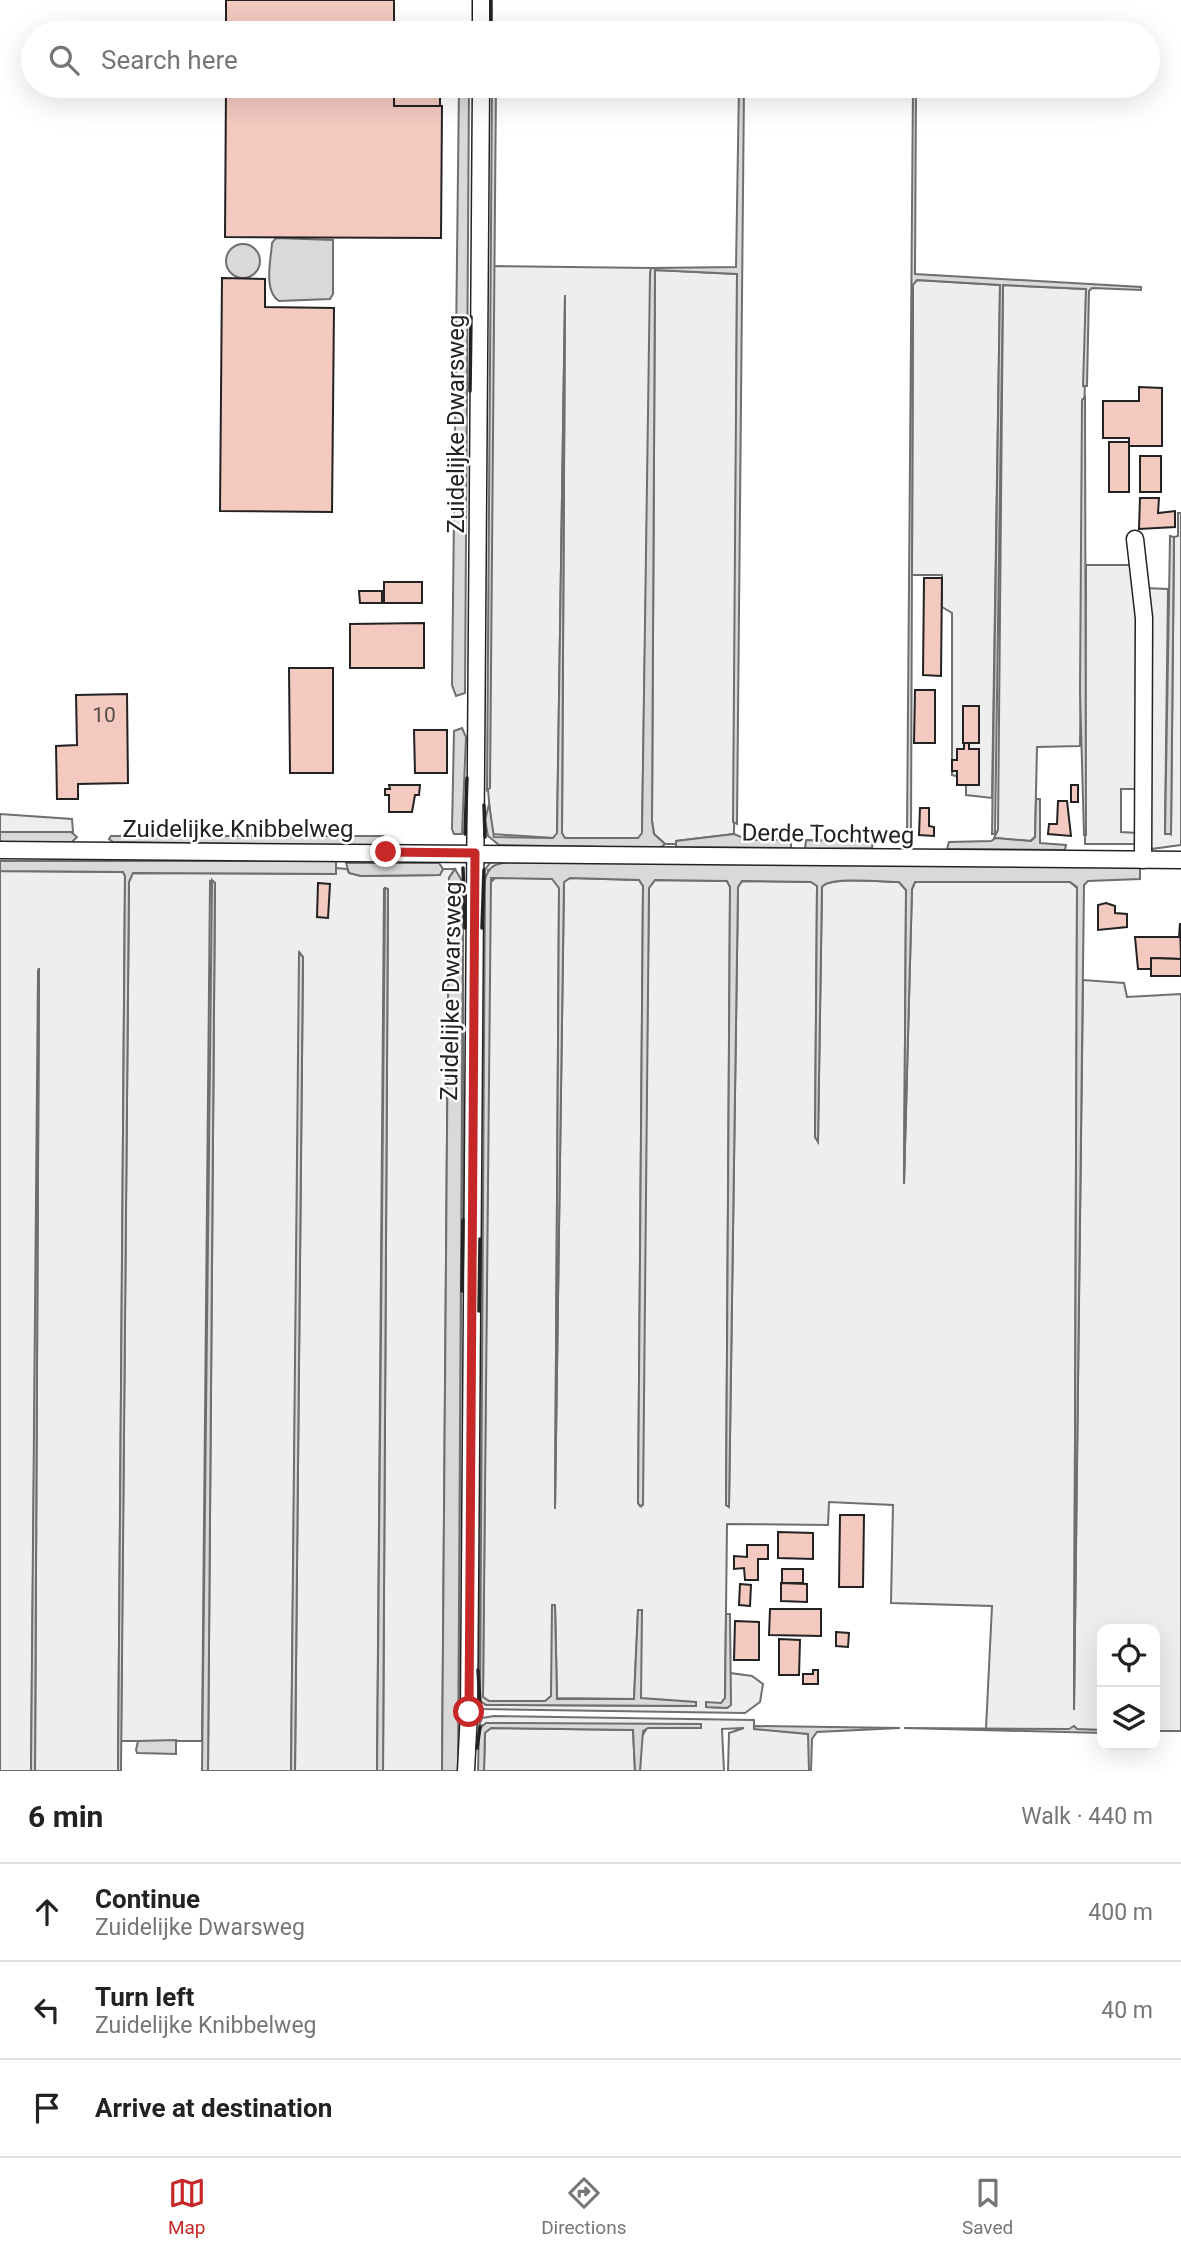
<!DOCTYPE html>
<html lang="en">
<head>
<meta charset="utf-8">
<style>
	:root { --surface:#fff; --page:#f2f2f2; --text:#222; --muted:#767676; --line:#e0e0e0; --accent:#c62828 }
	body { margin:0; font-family:Roboto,sans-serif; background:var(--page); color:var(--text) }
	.controls { position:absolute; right:21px; bottom:21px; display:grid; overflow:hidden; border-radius:14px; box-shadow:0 7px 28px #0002 }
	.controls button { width:63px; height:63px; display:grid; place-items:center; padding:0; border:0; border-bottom:2px solid var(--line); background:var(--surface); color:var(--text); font:35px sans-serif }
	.stop { position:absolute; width:21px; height:21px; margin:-16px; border:5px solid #c62828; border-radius:50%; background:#fff }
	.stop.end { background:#c62828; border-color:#fff; box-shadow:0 2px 7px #0008 }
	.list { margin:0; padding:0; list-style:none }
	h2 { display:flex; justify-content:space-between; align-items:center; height:91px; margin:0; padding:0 28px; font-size:30px }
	h2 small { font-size:23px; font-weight:400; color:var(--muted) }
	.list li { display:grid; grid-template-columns:46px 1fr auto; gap:21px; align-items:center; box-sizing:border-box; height:98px; padding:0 28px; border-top:2px solid var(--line) }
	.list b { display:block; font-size:26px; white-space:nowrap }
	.list p { margin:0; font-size:23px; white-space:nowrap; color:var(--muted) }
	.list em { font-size:23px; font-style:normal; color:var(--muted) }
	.icon { flex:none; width:38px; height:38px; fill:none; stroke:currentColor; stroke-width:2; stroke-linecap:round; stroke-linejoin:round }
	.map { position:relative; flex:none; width:1181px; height:1771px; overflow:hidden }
	.search { position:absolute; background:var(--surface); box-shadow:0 7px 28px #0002; left:21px; right:21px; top:21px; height:77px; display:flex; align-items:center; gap:18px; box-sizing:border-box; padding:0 24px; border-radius:38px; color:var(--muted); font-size:26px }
	.sheet { height:385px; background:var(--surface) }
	nav { display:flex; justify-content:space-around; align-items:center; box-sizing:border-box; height:98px; border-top:2px solid var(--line); background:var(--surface); font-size:19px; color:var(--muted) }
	nav a { display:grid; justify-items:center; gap:4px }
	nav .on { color:var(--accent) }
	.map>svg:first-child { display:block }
</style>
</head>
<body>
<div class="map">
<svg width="1181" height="1771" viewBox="0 0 1181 1771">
	<rect width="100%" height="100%" fill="#fff"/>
	<!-- green -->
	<g fill="#eee" stroke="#6f6f6f" stroke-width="2">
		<polygon points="494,266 651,268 642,833 639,838 564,838 562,833 565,295 557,833 554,838 492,834 488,790"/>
		<polygon points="655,270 737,274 734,834 677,841 676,844 665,844 654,834 652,821"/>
		<polygon points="917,280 1000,285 992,798 966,795 966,779 952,775 952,613 942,607 942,575 912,575 913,285"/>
		<polygon points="1003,285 1086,289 1080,746 1037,747 1035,837 1030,841 994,838 998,830"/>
		<polygon points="1178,513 1181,513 1181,845 1151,849 1145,588 1168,589 1165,828 1171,834 1174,537 1178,536"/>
		<polygon points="1086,565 1130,565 1140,622 1139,789 1121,789 1121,832 1138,833 1136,844 1085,844"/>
		<polygon points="0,814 72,819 73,832 0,832"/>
		<polygon points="643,858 488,870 479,1669 471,1645 483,872 491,862"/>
		<polygon points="336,868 347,869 349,873 361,876 439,875 443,869 455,869 449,878 442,1771 383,1771 388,890 384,889 377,1771 295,1771 303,957 300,953 291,1771 208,1771 215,883 210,881 202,1741 121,1741 129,882 132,873 336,874"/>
		<polygon points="0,871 123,872 125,876 118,1771 35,1771 39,969 31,1771 0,1771"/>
		<path d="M496,877L553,879L559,888L555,1508L564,882L570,878L639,880L643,886L638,1503L641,1506L649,888L655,880L727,881L730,887L726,1505L729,1507L738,887L742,881L811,882L817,886L815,1137L818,1141L822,887C829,876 884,882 899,882L906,890L904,1184L912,889L915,882H1070L1077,888L1074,1710L1083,980L1124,983L1127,997L1181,994V1731H1155V1629H1102V1730L986,1729L992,1606L891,1603L893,1505L829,1502L828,1525L727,1524L725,1698L721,1703L706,1707L727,1708L730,1705V1673L752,1676L763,1684L760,1702L745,1713L483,1709L477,1705L480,1701L486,1705L695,1706L696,1703L641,1699V1610H638L634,1699L557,1698L555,1605L551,1696L546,1701H489L483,1697L490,883Z"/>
		<polygon points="469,926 465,1222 463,1224 463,927"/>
		<polygon points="461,1289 464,1289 466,1302 461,1771 458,1771"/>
		<polygon points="494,1716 754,1720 754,1728 809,1734 809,1771 728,1771 729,1733 744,1728 722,1729 724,1771 640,1771 641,1738 647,1728 479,1725 482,1718"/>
		<polygon points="491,1728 633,1730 635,1771 484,1771 485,1732"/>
	</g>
	<!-- water -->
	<g fill="#d9d9d9" stroke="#6f6f6f" stroke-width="2">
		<polygon points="459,86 469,86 465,693 456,696 452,685"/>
		<polygon points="492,86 496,86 490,788 487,790"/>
		<polygon points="739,86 744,86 737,824 733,822 737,274 655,270 652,821 654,834 665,844 660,848 499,845 488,836 485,820 489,804 494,837 553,838 557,833 565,295 562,833 565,838 638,838 642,833 650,273 651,268 736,267"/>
		<polygon points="913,86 916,86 915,274 1141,287 1141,290 1092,288 1089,291 1087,386 1083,386 1086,289 1003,285 995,834 992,834 1000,285 917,280 913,285 911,832 907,832"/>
		<path d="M276,238L333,240V294L330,299L279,301C263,291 271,260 272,243Z"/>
		<circle cx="243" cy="261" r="17"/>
		<polygon points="1085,397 1086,835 1084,835 1080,692 1082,400"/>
		<polygon points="1170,536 1174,537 1171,834 1165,834"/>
		<polygon points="462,728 466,737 462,834 454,834 452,829 454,731"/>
		<polygon points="1036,799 1040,799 1040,843 1066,845 1065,850 947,849 949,842 991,841 996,838 1031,841 1035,837"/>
		<polygon points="0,832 71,832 77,837 70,844 0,843"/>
		<polygon points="734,834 748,840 791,840 791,848 676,847 676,841"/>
		<polygon points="111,836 383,836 393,842 383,846 113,842 109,839"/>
		<polygon points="806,840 873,841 872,848 805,849"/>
		<polygon points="0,861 336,861 336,874 133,873 129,882 121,1771 118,1771 125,876 123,872 0,871"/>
		<path d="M510,862L1140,867V879L1088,881L1084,885L1074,1710L1077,887L1070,882H915L912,889L904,1184L906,890L899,882C884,882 829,876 822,887L818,1142L815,1137L817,886L811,882L742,881L738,887L729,1507L726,1505L730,887L727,881L655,880L649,888L643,1505L640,1506L638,1503L643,886L639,880L570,878L564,882L555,1509L559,888L552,879L491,878L483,1697L489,1701H545L551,1696L552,1605H555L557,1699H634L638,1610H642L641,1698L696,1702V1706L486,1705L480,1701L485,880C489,865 495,864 510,862Z"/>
		<polygon points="346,863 439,863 443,869 440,875 361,876 349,873"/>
		<polygon points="455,869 462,881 463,927 458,1771 442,1771 449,878"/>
		<polygon points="212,880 215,883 208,1771 202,1771"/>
		<polygon points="385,888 388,889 383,1771 377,1771"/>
		<polygon points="299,953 303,957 295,1771 291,1771"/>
		<polygon points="39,968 35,1771 31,1771 38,971"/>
		<polygon points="726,1614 730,1614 731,1705 727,1708 706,1707 706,1702 721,1703 725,1698"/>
		<polygon points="486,1723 701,1724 701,1728 648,1728 643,1731 640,1771 635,1771 633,1730 491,1728 485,1733 484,1771 478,1771 479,1729"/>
		<polygon points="754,1726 900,1728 817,1732 812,1739 811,1771 809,1771 808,1734 754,1729"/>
		<polygon points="1074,1726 1077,1729 1102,1730 1102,1733 904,1728 1069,1729"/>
		<polygon points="176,1740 176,1754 137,1753 136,1750 138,1741"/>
	</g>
	<!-- building -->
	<g fill="#f3c9c0" stroke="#222" stroke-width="2">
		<rect x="226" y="0" width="168" height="33"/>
		<rect x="396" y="23" width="12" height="10"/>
		<polygon points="226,86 394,86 394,106 442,106 441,238 225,237"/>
		<rect x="394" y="86" width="46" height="20"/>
		<polygon points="222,278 265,279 265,307 334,308 332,512 220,511"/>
		<polygon points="1139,387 1162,388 1162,446 1129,446 1129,438 1103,438 1103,401 1139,401"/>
		<rect x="1109" y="442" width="20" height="50"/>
		<rect x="1140" y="456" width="21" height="36"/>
		<polygon points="1140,498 1159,498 1158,513 1175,511 1175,527 1139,529"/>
		<polygon points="924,578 942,578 941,676 923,675"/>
		<rect x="384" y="582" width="38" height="21"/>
		<polygon points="382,591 382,603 360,603 359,591"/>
		<polygon points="424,623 424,668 350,668 350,624"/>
		<polygon points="289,668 333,668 333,773 290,773"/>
		<polygon points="915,690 935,690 935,743 914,743"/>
		<polygon points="127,694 128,783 78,784 78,799 57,799 56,746 77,745 76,695"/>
		<rect x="963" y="706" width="16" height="37"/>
		<polygon points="414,730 447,730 447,773 415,773"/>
		<polygon points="964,743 969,743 969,749 979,749 979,785 957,785 957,771 952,771 952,760 957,760 957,749 964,749"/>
		<polygon points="389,785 420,785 419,795 415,795 412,812 389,812 389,795 385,795 385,789 390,789"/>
		<rect x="1071" y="785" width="7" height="17"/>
		<polygon points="1058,801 1067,801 1071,836 1048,834 1049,824 1057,824"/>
		<polygon points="920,808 929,808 929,826 934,827 934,836 919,835"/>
		<polygon points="318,883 330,884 328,918 317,917"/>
		<polygon points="1106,903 1115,906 1115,913 1127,914 1127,927 1098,930 1098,905"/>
		<polygon points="1180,923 1181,959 1151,958 1151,969 1138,969 1135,937 1179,937"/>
		<polygon points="1151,958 1181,959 1181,976 1151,976"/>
		<polygon points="840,1515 864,1515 863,1587 839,1587"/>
		<polygon points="778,1532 813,1533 813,1559 778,1558"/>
		<polygon points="747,1545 768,1545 768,1559 758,1559 758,1580 745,1580 744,1568 734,1569 734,1556 747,1557"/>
		<rect x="782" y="1569" width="21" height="14"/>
		<polygon points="781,1583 807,1584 807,1602 781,1601"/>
		<polygon points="740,1584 751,1585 750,1606 739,1605"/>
		<polygon points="770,1609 821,1609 821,1636 769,1635"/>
		<polygon points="735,1621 759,1622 759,1660 734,1660"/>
		<polygon points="836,1632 849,1633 848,1647 836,1646"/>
		<polygon points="779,1639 800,1640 799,1675 779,1675"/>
		<polygon points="813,1670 818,1670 818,1684 803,1684 803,1674 813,1674"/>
	</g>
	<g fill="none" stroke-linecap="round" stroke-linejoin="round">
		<defs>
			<g id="minor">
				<polyline points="481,33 481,0"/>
				<polyline points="1135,539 1144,618 1143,860"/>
				<polyline points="0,850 1181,860"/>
				<polyline points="466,1771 469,1712 481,86"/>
			</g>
		</defs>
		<!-- minor casing -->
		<use href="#minor" stroke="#222" stroke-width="19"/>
		<!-- minor -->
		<use href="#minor" stroke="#fff" stroke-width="16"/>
		<!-- wall -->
		<g stroke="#222" stroke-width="3.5">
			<polyline points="491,25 491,0"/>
			<polyline points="470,391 471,317"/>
			<polyline points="484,805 485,837"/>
			<polyline points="465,834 467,778"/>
			<polyline points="463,868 465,928"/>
			<polyline points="482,928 484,870"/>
			<polyline points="462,1291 463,1220"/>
			<polyline points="479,1311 480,1239"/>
			<polyline points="478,1670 480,1703"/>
			<polyline points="477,1748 480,1727"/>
		</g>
	</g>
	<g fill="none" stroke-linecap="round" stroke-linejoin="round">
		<!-- route -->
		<polyline stroke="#c62828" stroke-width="9" points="386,852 475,853 469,1712"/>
	</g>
	<g text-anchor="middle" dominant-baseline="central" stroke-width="5" stroke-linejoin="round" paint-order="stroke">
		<!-- number labels -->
		<g font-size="21" fill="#564c4a">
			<text x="104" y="715">10</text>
		</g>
		<!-- street labels -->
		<g font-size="24" fill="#222" stroke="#fff">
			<text transform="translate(456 424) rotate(-90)">Zuidelijke Dwarsweg</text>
			<text x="238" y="829">Zuidelijke Knibbelweg</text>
			<text transform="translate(828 834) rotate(1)">Derde Tochtweg</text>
			<text transform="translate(451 991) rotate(-89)">Zuidelijke Dwarsweg</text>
		</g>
	</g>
</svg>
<div class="controls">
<button><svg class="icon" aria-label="locate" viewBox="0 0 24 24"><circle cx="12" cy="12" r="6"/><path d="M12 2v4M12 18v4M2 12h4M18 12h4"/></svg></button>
<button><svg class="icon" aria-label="layers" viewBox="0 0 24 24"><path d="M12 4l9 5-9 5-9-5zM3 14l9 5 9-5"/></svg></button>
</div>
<div class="stop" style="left:469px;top:1712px"></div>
<div class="stop end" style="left:386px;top:852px"></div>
<div class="search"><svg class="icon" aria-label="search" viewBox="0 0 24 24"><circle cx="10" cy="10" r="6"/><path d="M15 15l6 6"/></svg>Search here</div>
</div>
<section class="sheet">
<h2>6 min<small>Walk · 440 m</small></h2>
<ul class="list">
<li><svg class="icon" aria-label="ahead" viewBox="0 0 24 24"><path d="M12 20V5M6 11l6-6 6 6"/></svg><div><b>Continue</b><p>Zuidelijke Dwarsweg</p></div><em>400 m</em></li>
<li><svg class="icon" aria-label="left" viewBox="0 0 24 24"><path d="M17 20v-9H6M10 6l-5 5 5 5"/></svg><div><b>Turn left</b><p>Zuidelijke Knibbelweg</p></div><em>40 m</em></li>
<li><svg class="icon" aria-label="arrive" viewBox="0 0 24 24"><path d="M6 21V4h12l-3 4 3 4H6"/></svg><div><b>Arrive at destination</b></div></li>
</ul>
</section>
<nav>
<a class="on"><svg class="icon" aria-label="map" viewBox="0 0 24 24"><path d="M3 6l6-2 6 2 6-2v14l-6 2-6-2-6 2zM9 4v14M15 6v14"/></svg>Map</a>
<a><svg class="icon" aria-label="directions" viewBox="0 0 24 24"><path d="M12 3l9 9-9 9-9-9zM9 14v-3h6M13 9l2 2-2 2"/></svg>Directions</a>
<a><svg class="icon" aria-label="saved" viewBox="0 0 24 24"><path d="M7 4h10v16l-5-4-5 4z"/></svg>Saved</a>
</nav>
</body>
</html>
